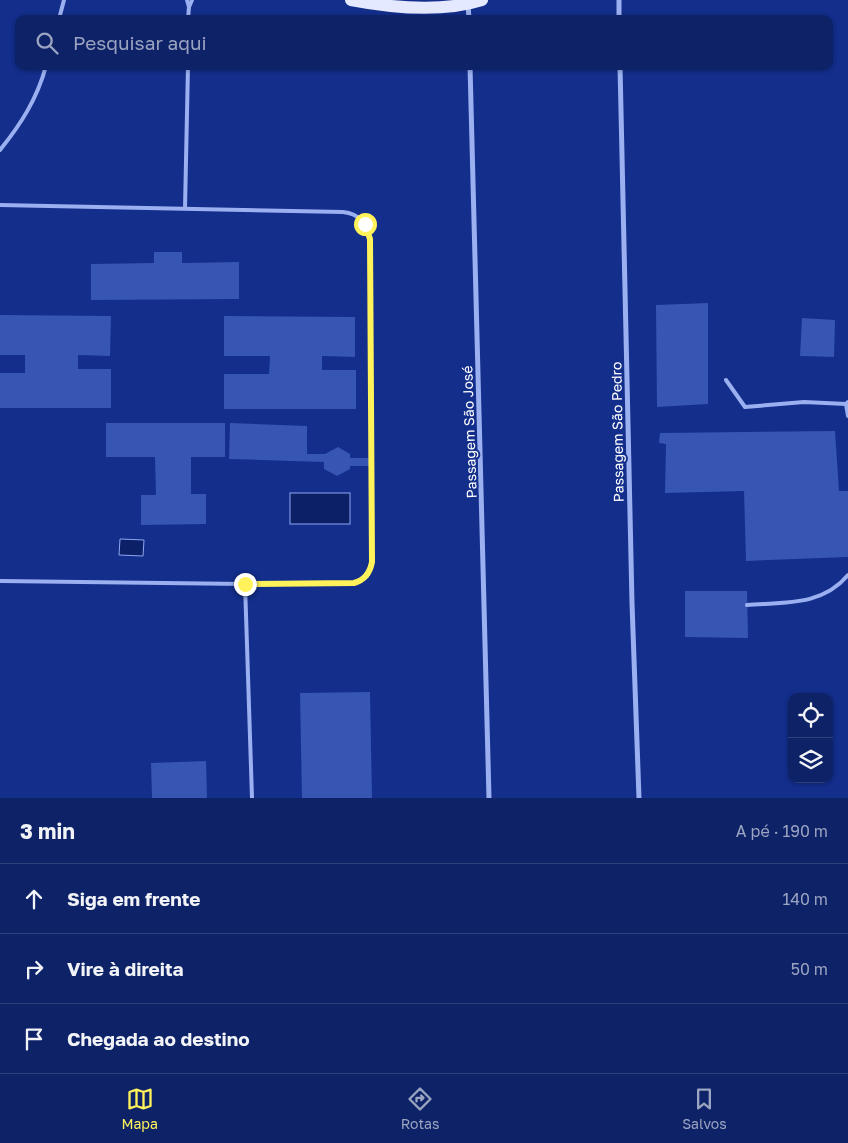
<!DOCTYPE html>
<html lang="pt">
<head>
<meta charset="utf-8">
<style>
	:root { --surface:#0e2268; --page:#172a6e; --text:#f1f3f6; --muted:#9ba4c0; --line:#2e3f7c; --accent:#fff25a }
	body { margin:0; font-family:"Golos Text",sans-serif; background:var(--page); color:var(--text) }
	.controls { position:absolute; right:15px; bottom:15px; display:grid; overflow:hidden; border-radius:10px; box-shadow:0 1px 4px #0004 }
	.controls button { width:45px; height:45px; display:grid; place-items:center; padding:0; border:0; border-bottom:1px solid var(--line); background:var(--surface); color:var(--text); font:25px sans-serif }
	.stop { position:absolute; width:15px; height:15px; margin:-11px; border:4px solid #fff25a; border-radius:50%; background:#fff }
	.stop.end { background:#fff25a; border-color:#fff; box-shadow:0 1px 5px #0008 }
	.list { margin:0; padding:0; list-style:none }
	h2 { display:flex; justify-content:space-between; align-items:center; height:65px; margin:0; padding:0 20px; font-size:21px }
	h2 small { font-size:16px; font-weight:400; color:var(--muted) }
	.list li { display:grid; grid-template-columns:32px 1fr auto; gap:15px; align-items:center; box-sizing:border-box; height:70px; padding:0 20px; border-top:1px solid var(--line) }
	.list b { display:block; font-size:19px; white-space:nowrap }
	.list em { font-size:16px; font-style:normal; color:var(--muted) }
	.icon { flex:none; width:28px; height:28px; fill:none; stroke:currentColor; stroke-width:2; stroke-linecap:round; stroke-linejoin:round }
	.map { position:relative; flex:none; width:848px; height:798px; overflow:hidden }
	.search { position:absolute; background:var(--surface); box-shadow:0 1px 4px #0004; left:15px; right:15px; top:15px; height:55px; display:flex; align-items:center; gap:12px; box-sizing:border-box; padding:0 18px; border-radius:10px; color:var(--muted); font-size:19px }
	.sheet { height:275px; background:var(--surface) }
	nav { display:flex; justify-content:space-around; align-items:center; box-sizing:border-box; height:70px; border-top:1px solid var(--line); background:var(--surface); font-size:14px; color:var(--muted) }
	nav a { display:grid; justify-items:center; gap:2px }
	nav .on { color:var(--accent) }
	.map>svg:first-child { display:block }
</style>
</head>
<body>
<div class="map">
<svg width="848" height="798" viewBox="0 0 848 798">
	<rect width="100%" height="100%" fill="#132e8b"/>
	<!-- water -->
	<g fill="#0c2067" stroke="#8da7f3">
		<rect x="290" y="493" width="60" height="31"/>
		<polygon points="120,539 144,540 143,556 119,555"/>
	</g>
	<!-- building -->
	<g fill="#3755b2">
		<polygon points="154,252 182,252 182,263 239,262 239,299 91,300 91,264 154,263"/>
		<polygon points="708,303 708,404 657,407 656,305"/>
		<polygon points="0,315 111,316 110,356 78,355 78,369 111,369 111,408 0,408 0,373 25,373 25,355 0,355"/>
		<polygon points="224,316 355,317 355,357 322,356 322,370 356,370 356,409 224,409 224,374 269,374 270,356 224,356"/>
		<polygon points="802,318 835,320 834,357 800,356"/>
		<polygon points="106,423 225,423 225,457 191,457 191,494 206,494 206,524 141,525 141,495 156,495 155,457 106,457"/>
		<polygon points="230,423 307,426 307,454 325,454 338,447 350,454 350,458 370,458 370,466 350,466 350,469 337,476 324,469 324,462 229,459"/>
		<polygon points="835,431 839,491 848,491 848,557 746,561 744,491 665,493 666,444 659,443 660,433"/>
		<polygon points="685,591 747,591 748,638 685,637"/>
		<polygon points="370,692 372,798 302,798 300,693"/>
		<polygon points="206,761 207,798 152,798 151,763"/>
	</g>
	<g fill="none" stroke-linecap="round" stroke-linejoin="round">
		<!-- lane -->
		<g stroke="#9bb0f0" stroke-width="4">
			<polyline points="187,0 189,7 188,19"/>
			<polyline points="189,7 192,0"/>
			<polyline points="59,19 64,0"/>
			<path d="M0,150C21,124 37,99 46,66"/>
			<path d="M0,205L343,212C360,214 366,223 370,239L372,562L367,576L354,583L245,584L0,581"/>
			<polyline points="185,208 188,66"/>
			<polyline points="726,380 745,407 804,402 846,404 848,402"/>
			<polyline points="846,404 848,416"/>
			<polyline points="245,584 252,798"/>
			<path d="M747,605C784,602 823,606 848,575"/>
		</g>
		<!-- street -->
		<g stroke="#9bb0f0" stroke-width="5">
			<polyline points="619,0 619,19"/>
			<polyline points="468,4 469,19"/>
			<polyline points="470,66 489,798"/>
			<polyline points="620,66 632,603 639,798"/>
		</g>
		<!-- primary -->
		<path stroke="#e4e9ff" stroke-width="12" d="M351,0C393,8 441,13 482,0"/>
	</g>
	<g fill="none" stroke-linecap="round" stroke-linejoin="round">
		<!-- route -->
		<path stroke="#fff25a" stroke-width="6" d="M245,584L354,583C365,580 370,573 372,562L370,239L365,224"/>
	</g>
	<g text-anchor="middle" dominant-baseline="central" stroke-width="4" stroke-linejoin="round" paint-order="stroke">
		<!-- street labels -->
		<g font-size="14" fill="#fff" stroke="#132e8b">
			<text transform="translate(469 432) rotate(-92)">Passagem São José</text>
			<text transform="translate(617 432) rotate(-91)">Passagem São Pedro</text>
		</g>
	</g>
</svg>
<div class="controls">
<button><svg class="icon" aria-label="locate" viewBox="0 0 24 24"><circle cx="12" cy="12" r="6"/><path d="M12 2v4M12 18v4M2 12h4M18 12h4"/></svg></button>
<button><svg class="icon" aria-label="layers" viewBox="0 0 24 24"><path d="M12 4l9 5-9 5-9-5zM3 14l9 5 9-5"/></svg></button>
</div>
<div class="stop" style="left:365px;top:224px"></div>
<div class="stop end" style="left:245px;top:584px"></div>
<div class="search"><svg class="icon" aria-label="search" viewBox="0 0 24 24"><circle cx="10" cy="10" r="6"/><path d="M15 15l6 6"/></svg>Pesquisar aqui</div>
</div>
<section class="sheet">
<h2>3 min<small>A pé · 190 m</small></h2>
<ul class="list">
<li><svg class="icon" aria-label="ahead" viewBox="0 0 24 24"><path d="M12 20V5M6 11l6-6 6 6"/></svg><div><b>Siga em frente</b></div><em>140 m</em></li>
<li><svg class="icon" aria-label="right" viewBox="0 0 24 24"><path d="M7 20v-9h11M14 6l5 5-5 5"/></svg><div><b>Vire à direita</b></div><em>50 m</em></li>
<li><svg class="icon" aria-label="arrive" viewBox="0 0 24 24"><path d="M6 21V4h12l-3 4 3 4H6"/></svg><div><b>Chegada ao destino</b></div></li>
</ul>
</section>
<nav>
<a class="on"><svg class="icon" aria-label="map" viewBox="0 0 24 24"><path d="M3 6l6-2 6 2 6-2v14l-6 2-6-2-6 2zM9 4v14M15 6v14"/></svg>Mapa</a>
<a><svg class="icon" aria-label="directions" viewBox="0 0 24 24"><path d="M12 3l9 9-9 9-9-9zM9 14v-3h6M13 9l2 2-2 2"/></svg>Rotas</a>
<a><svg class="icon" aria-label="saved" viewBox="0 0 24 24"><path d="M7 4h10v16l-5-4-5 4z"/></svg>Salvos</a>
</nav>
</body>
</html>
